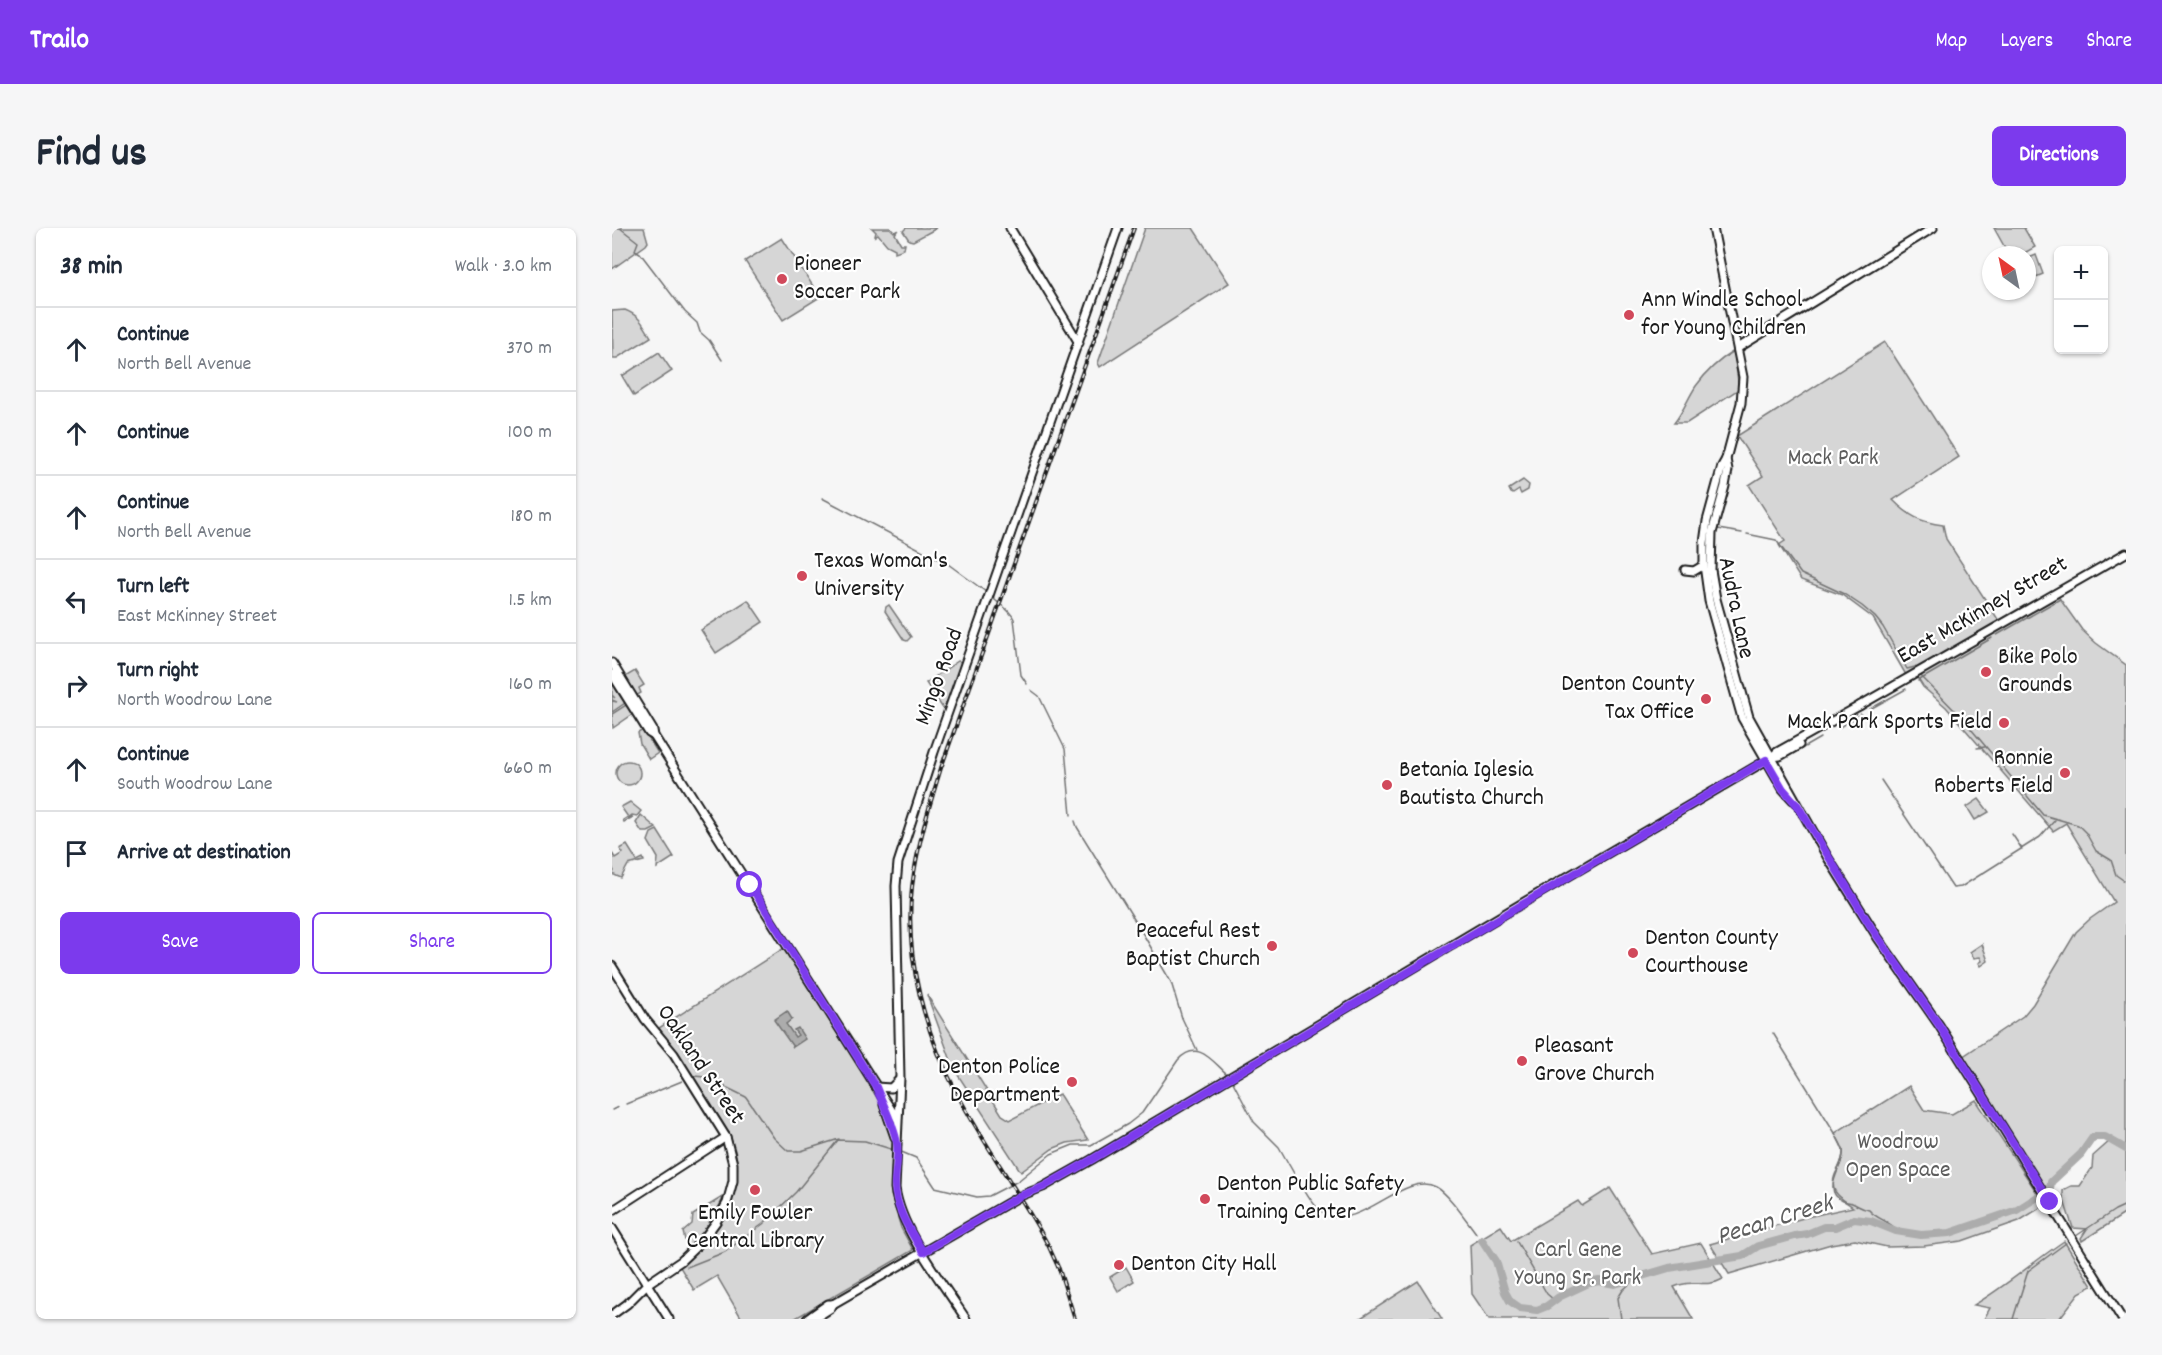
<!DOCTYPE html>
<html lang="en">
<head>
<meta charset="utf-8">
<style>
	:root { --surface:#fff; --page:#f6f6f7; --text:#1f2937; --muted:#747a83; --line:#e0e1e3; --accent:#7c3aed }
	body { margin:0; font-family:Dekko,sans-serif; background:var(--page); color:var(--text) }
	.controls { position:absolute; right:18px; top:18px; display:grid; overflow:hidden; border-radius:9px; box-shadow:0 2px 4px #0004 }
	.controls button { width:54px; height:54px; display:grid; place-items:center; padding:0; border:0; border-bottom:2px solid var(--line); background:var(--surface); color:var(--text); font:30px sans-serif }
	.compass { position:absolute; left:1370px; top:18px; width:54px; height:54px; border-radius:50%; background:var(--surface); box-shadow:0 2px 4px #0004; rotate:327deg }
	.stop { position:absolute; width:18px; height:18px; margin:-14px; border:4px solid #7c3aed; border-radius:50%; background:#fff }
	.stop.end { background:#7c3aed; border-color:#fff; box-shadow:0 2px 6px #0008 }
	.list { margin:0; padding:0; list-style:none }
	h2 { display:flex; justify-content:space-between; align-items:center; height:78px; margin:0; padding:0 24px; font-size:26px }
	h2 small { font-size:20px; font-weight:400; color:var(--muted) }
	.list li { display:grid; grid-template-columns:39px 1fr auto; gap:18px; align-items:center; box-sizing:border-box; height:84px; padding:0 24px; border-top:2px solid var(--line) }
	.list b { display:block; font-size:22px; white-space:nowrap }
	.list p { margin:0; font-size:20px; white-space:nowrap; color:var(--muted) }
	.list em { font-size:20px; font-style:normal; color:var(--muted) }
	.actions { display:flex; gap:12px; padding:18px 24px }
	.actions a { flex:1; padding:14px 0; border:2px solid var(--accent); border-radius:9px; text-align:center; font-size:21px; color:var(--accent) }
	.actions .main { background:var(--accent); color:#fff }
	.icon { flex:none; width:33px; height:33px; fill:none; stroke:currentColor; stroke-width:2; stroke-linecap:round; stroke-linejoin:round }
	.map { position:relative; flex:none; width:1514px; height:1091px; overflow:hidden; border-radius:9px }
	header { display:flex; align-items:center; gap:36px; box-sizing:border-box; height:84px; padding:0 30px; background:var(--accent); color:#fff }
	header strong { font-size:28px }
	nav { display:flex; gap:33px; margin-inline-start:auto; font-size:21px }
	.intro { display:flex; align-items:center; justify-content:space-between; box-sizing:border-box; height:144px; padding:0 36px }
	h1 { margin:0; font-size:42px }
	.button { padding:15px 27px; border-radius:9px; background:var(--accent); color:#fff; font-size:21px; font-weight:700 }
	main { display:flex; gap:36px; padding:0 36px }
	aside { flex:1; background:var(--surface); border-radius:9px; box-shadow:0 2px 4px #0004 }
	.map>svg:first-child { display:block }
</style>
</head>
<body>
<header>
<strong>Trailo</strong>
<nav><a>Map</a><a>Layers</a><a>Share</a></nav>
</header>
<div class="intro"><h1>Find us</h1><a class="button">Directions</a></div>
<main>
<aside>
<h2>38 min<small>Walk · 3.0 km</small></h2>
<ul class="list">
<li><svg class="icon" aria-label="ahead" viewBox="0 0 24 24"><path d="M12 20V5M6 11l6-6 6 6"/></svg><div><b>Continue</b><p>North Bell Avenue</p></div><em>370 m</em></li>
<li><svg class="icon" aria-label="ahead" viewBox="0 0 24 24"><path d="M12 20V5M6 11l6-6 6 6"/></svg><div><b>Continue</b></div><em>100 m</em></li>
<li><svg class="icon" aria-label="ahead" viewBox="0 0 24 24"><path d="M12 20V5M6 11l6-6 6 6"/></svg><div><b>Continue</b><p>North Bell Avenue</p></div><em>180 m</em></li>
<li><svg class="icon" aria-label="left" viewBox="0 0 24 24"><path d="M17 20v-9H6M10 6l-5 5 5 5"/></svg><div><b>Turn left</b><p>East McKinney Street</p></div><em>1.5 km</em></li>
<li><svg class="icon" aria-label="right" viewBox="0 0 24 24"><path d="M7 20v-9h11M14 6l5 5-5 5"/></svg><div><b>Turn right</b><p>North Woodrow Lane</p></div><em>160 m</em></li>
<li><svg class="icon" aria-label="ahead" viewBox="0 0 24 24"><path d="M12 20V5M6 11l6-6 6 6"/></svg><div><b>Continue</b><p>South Woodrow Lane</p></div><em>660 m</em></li>
<li><svg class="icon" aria-label="arrive" viewBox="0 0 24 24"><path d="M6 21V4h12l-3 4 3 4H6"/></svg><div><b>Arrive at destination</b></div></li>
</ul>
<div class="actions"><a class="main">Save</a><a>Share</a></div>
</aside>
<div class="map">
<svg width="1514" height="1091" viewBox="0 0 1514 1091">
	<rect width="100%" height="100%" fill="#f6f6f6"/>
	<filter id="ink" filterUnits="userSpaceOnUse"><feTurbulence type="fractalNoise" baseFrequency=".0167" numOctaves="2"/><feDisplacementMap in="SourceGraphic" scale="12" xChannelSelector="R" yChannelSelector="G"/><feConvolveMatrix kernelMatrix="1 2 1 2 8 2 1 2 1" color-interpolation-filters="sRGB"/></filter>
	<g filter="url(#ink)">
		<!-- green -->
		<g fill="#d6d6d6" stroke="#797979" stroke-width="1.5">
			<polygon points="0,0 32,0 36,14 34,17 0,41"/>
			<polygon points="260,0 278,0 282,4 285,3 283,6 289,16 293,16 292,21 283,24 283,21 275,17 266,6 263,8 264,4"/>
			<polygon points="294,0 325,0 301,13 297,12 291,3"/>
			<polygon points="533,0 581,0 617,55 488,139 486,135"/>
			<polygon points="1382,0 1412,0 1423,19 1409,27 1397,27"/>
			<polygon points="170,10 208,69 171,92 133,33"/>
			<polygon points="1424,27 1431,46 1424,49 1417,30"/>
			<path d="M13,82C28,88 31,96 39,109L5,130H1L0,83Z"/>
			<path d="M1273,114L1347,229L1281,272C1297,288 1308,294 1331,297L1334,311L1389,396L1443,364L1470,402L1484,415L1514,437V985L1470,1013L1469,1010L1475,1001L1461,1000L1451,970V962L1459,958H1468L1480,940L1481,928L1499,912L1487,907L1479,910L1469,926L1439,954L1438,961L1432,965L1347,831L1411,788L1421,776L1464,704L1478,691L1502,674L1454,595L1441,603L1334,479L1311,459L1303,446L1294,447L1261,390L1230,367L1189,352L1167,317L1173,313L1137,257L1151,248L1125,208Z"/>
			<path d="M1122,123L1127,161L1075,195H1062C1071,184 1076,170 1084,158C1094,144 1107,132 1122,123Z"/>
			<polygon points="47,124 60,143 22,168 10,148"/>
			<polygon points="911,252 917,257 916,262 909,266 907,262 901,266 899,265 897,261"/>
			<polygon points="136,372 151,394 104,425 89,402"/>
			<polygon points="277,377 299,409 295,413 292,412 273,383 274,379"/>
			<polygon points="346,433 350,434 334,485 314,455"/>
			<polygon points="23,443 32,457 27,460 29,465 24,468 13,449"/>
			<polygon points="0,452 13,475 0,484 0,473 5,474 0,472 0,468 3,470 0,467"/>
			<polygon points="14,477 21,486 1,500 0,486"/>
			<polygon points="31,502 46,525 37,531 28,516 26,505"/>
			<circle cx="16" cy="545" r="12"/>
			<polygon points="1367,571 1377,584 1363,592 1355,579"/>
			<polygon points="18,574 29,583 25,588 20,587 16,590 21,589 12,594 11,592 16,589 9,579"/>
			<polygon points="29,587 44,600 36,604 30,604 24,595"/>
			<polygon points="45,602 62,629 45,640 46,630 36,613 39,605"/>
			<polygon points="15,617 25,633 31,630 32,633 16,637 9,650 0,646 2,643 0,639 0,625 3,630 11,625 8,621"/>
			<polygon points="1370,716 1376,733 1369,738 1367,735 1370,733 1368,729 1362,730 1358,724"/>
			<path d="M172,720L271,879L278,897L280,915L279,967L289,1000L301,1022L182,1091H130L105,1048L82,1062L68,1039C103,1008 143,957 117,907C111,895 102,884 95,872C79,848 64,824 47,800Z"/>
			<polygon points="315,767 390,887 398,892 447,866 476,912 455,915 440,921 409,944 342,841"/>
			<path d="M1297,858L1312,882L1340,886L1364,872L1433,977L1407,993L1350,1013L1312,1018L1275,1019L1243,1012L1219,1016L1117,1046L1098,1016L1195,989L1241,979C1226,969 1214,961 1226,941C1229,935 1232,929 1231,922C1230,917 1225,910 1223,905Z"/>
			<path d="M998,960L1040,1026L1089,1015L1111,1051C1093,1061 1081,1050 1062,1059L1081,1091H877L860,1066L858,1017L889,998L899,1013L966,973L970,978Z"/>
			<path d="M112,968C104,986 93,1004 78,1017L74,1016L71,1004L80,996L81,987Z"/>
			<path d="M1452,1013L1480,1058L1467,1065L1447,1091H1372L1378,1080L1362,1077C1394,1058 1421,1034 1452,1013Z"/>
			<polygon points="514,1039 522,1053 506,1063 498,1049"/>
			<polygon points="806,1053 830,1091 747,1091"/>
		</g>
		<!-- water -->
		<polygon fill="#acacac" stroke="#727272" stroke-width="1.5" points="175,783 180,791 174,796 183,809 186,807 182,802 186,800 193,811 181,819 162,792"/>
		<g fill="none" stroke-linecap="round" stroke-linejoin="round">
			<!-- stream -->
			<g stroke="#727272" stroke-width="1.5">
				<polyline points="8,0 26,14 23,22 28,25 73,84 85,95 88,104 97,112 110,132"/>
				<polyline points="210,270 336,336 374,364"/>
				<polyline points="1106,301 1130,305"/>
				<polyline points="1135,306 1164,312 1189,346 1232,366 1250,378 1263,389 1271,399 1295,441 1303,439"/>
				<path d="M380,369C387,377 397,380 402,391L409,447L415,456"/>
				<polyline points="1385,407 1448,371"/>
				<polyline points="1309,448 1349,489 1431,587 1466,597 1474,605 1484,623 1499,632 1504,647 1514,654"/>
				<polyline points="1306,453 1380,410"/>
				<polyline points="419,462 427,468 453,521 459,587"/>
				<polyline points="1258,481 1294,461"/>
				<polyline points="1226,500 1249,486"/>
				<polyline points="1365,520 1373,519"/>
				<polyline points="1189,521 1208,510"/>
				<polyline points="1269,552 1341,660 1349,659 1428,609 1443,592"/>
				<polyline points="463,593 465,599 525,696"/>
				<polyline points="1400,606 1410,621"/>
				<polyline points="527,699 559,754 570,790 585,822"/>
				<path d="M1161,805L1223,905C1225,910 1229,916 1231,922C1234,937 1207,962 1231,973C1234,974 1237,974 1240,975C1247,978 1249,981 1257,982C1264,991 1278,993 1286,1003"/>
				<polyline points="82,848 93,849 134,869 162,910 176,923 189,923 227,911"/>
				<polyline points="621,854 642,894 667,919 684,949"/>
				<polyline points="14,876 70,853"/>
				<polyline points="0,882 6,879"/>
				<path d="M287,923L304,930L323,959L365,969L377,968L406,953L439,926L461,917H479L516,896L530,885L566,832C586,811 600,833 615,846"/>
				<path d="M690,958C697,968 703,981 714,986C748,1004 792,942 824,959C837,966 854,992 864,1005"/>
				<polyline points="1464,1008 1503,982 1514,977"/>
				<polyline points="905,1014 935,1066 942,1072"/>
				<polyline points="75,1039 113,1024 151,996 184,964 226,912 253,913 282,922"/>
				<polyline points="1009,1091 1006,1070 1011,1062 1024,1050"/>
				<polyline points="1401,1091 1416,1043 1454,1015"/>
			</g>
			<!-- river -->
			<polyline stroke="#acacac" stroke-width="8" points="870,1012 884,1033 893,1064 898,1073 908,1080 925,1082 935,1078 947,1069 977,1055 987,1053 1003,1056 1057,1040 1130,1028 1146,1018 1183,1008 1195,1006 1212,999 1223,999 1242,991 1259,993 1284,1003 1309,1007 1338,1005 1405,982 1438,961 1439,954 1469,926 1481,909 1493,909 1514,921"/>
			<defs>
				<g id="secondary">
					<polyline points="398,0 467,115"/>
					<polyline points="1101,0 1131,149 1129,175 1114,231 1110,238 1095,293 1092,315 1092,337 1097,373 1130,490 1171,561 1181,572"/>
					<polyline points="1126,120 1321,0"/>
					<polyline points="1114,231 1116,242 1113,258 1100,305 1099,342 1104,371 1137,489 1216,630 1266,710 1327,797 1510,1091"/>
					<polyline points="1073,342 1082,343 1092,337"/>
					<polyline points="0,435 41,502 42,508 285,891"/>
					<polyline points="0,446 37,505 42,508"/>
					<polyline points="1247,478 1514,325"/>
					<polyline points="1160,529 1168,528 1187,517"/>
					<polyline points="0,738 33,791 62,826 114,909 121,936 121,953 115,975 104,994 90,1013 69,1033 35,1056 15,1076 0,1087"/>
					<polyline points="264,859 279,860 287,852"/>
					<polyline points="272,877 283,909"/>
					<polyline points="0,983 114,909"/>
					<polyline points="0,1000 57,1091"/>
					<polyline points="200,1088 205,1089 219,1080 221,1076"/>
					<polyline points="195,1091 216,1076 221,1076 408,968 431,959 479,932 914,673 1160,529 1165,524 1249,477"/>
					<path d="M354,1091C330,1054 289,1003 283,960L288,850L284,658L286,635L322,524L506,0"/>
				</g>
			</defs>
			<!-- secondary casing -->
			<use href="#secondary" stroke="#1c1c1c" stroke-width="11"/>
			<!-- secondary -->
			<use href="#secondary" stroke="#fff" stroke-width="7"/>
			<defs>
				<path id="rail" d="M463,1091L447,1041L436,1017C409,967 374,920 347,869C313,807 292,730 300,659C305,618 317,579 329,540L522,0"/>
			</defs>
			<!-- rail casing -->
			<use href="#rail" stroke="#1c1c1c" stroke-width="4"/>
			<!-- rail -->
			<use href="#rail" stroke="#fff" stroke-width="1.5" stroke-dasharray="4.5" stroke-linecap="butt"/>
		</g>
	</g>
	<g fill="none" stroke-linecap="round" stroke-linejoin="round" filter="url(#ink)">
		<!-- route -->
		<path stroke="#7c3aed" stroke-width="8" d="M138,657L264,859C271,877 281,895 285,915C287,928 283,943 283,956C283,981 299,1004 311,1024L408,968L431,959L479,932L1154,532L1171,561L1186,578L1259,699L1327,797L1438,974"/>
	</g>
	<!-- markers -->
	<g fill="#d1495b" stroke="#fff" stroke-width="2">
		<circle cx="170" cy="51" r="6"/>
		<circle cx="1017" cy="87" r="6"/>
		<circle cx="190" cy="348" r="6"/>
		<circle cx="1374" cy="444" r="6"/>
		<circle cx="1094" cy="471" r="6"/>
		<circle cx="1392" cy="495" r="6"/>
		<circle cx="1453" cy="545" r="6"/>
		<circle cx="775" cy="557" r="6"/>
		<circle cx="660" cy="718" r="6"/>
		<circle cx="1021" cy="725" r="6"/>
		<circle cx="910" cy="833" r="6"/>
		<circle cx="460" cy="854" r="6"/>
		<circle cx="143" cy="962" r="6"/>
		<circle cx="593" cy="971" r="6"/>
		<circle cx="507" cy="1037" r="6"/>
	</g>
	<g text-anchor="middle" dominant-baseline="central" stroke-width="4.5" stroke-linejoin="round" paint-order="stroke">
		<!-- poi labels -->
		<g font-size="24" fill="#1c1c1c" stroke="#fff" text-anchor="start">
			<text x="182" y="37">Pioneer<tspan x="182" dy="28">Soccer Park</tspan></text>
			<text x="1029" y="73">Ann Windle School<tspan x="1029" dy="28">for Young Children</tspan></text>
			<text x="202" y="334">Texas Woman's<tspan x="202" dy="28">University</tspan></text>
			<text x="1386" y="430">Bike Polo<tspan x="1386" dy="28">Grounds</tspan></text>
			<text x="1082" y="457" text-anchor="end">Denton County<tspan x="1082" dy="28">Tax Office</tspan></text>
			<text x="1380" y="495" text-anchor="end">Mack Park Sports Field</text>
			<text x="1441" y="531" text-anchor="end">Ronnie<tspan x="1441" dy="28">Roberts Field</tspan></text>
			<text x="787" y="543">Betania Iglesia<tspan x="787" dy="28">Bautista Church</tspan></text>
			<text x="648" y="704" text-anchor="end">Peaceful Rest<tspan x="648" dy="28">Baptist Church</tspan></text>
			<text x="1033" y="711">Denton County<tspan x="1033" dy="28">Courthouse</tspan></text>
			<text x="922" y="819">Pleasant<tspan x="922" dy="28">Grove Church</tspan></text>
			<text x="448" y="840" text-anchor="end">Denton Police<tspan x="448" dy="28">Department</tspan></text>
			<text x="605" y="957">Denton Public Safety<tspan x="605" dy="28">Training Center</tspan></text>
			<text x="143" y="986" text-anchor="middle">Emily Fowler<tspan x="143" dy="28">Central Library</tspan></text>
			<text x="519" y="1037">Denton City Hall</text>
		</g>
		<!-- park labels -->
		<g font-size="24" fill="#5d5d5d" stroke="#fff">
			<text x="1221" y="231">Mack Park</text>
			<text x="1286" y="915">Woodrow<tspan x="1286" dy="28">Open Space</tspan></text>
			<text x="966" y="1023">Carl Gene<tspan x="966" dy="28">Young Sr. Park</tspan></text>
		</g>
		<!-- street labels -->
		<g font-size="24" fill="#1c1c1c" stroke="#fff">
			<text transform="translate(1123 380) rotate(78)">Audra Lane</text>
			<text transform="translate(1371 383) rotate(-30)">East McKinney Street</text>
			<text transform="translate(328 449) rotate(-70)">Mingo Road</text>
			<text transform="translate(88 837) rotate(56)">Oakland Street</text>
		</g>
		<!-- water labels -->
		<g font-size="26" font-style="italic" fill="#5d5d5d" stroke="#fff">
			<text transform="translate(1163 993) rotate(-17)">Pecan Creek</text>
		</g>
	</g>
</svg>
<div class="controls">
<button>+</button>
<button>−</button>
</div>
<svg class="compass" viewBox="-18 -18 36 36"><path d="M0-13l5 13h-10z" fill="#e53935"/><path d="M0 13l5-13h-10z" fill="#747a83"/></svg>
<div class="stop" style="left:138px;top:657px"></div>
<div class="stop end" style="left:1438px;top:974px"></div>
</div>
</main>
</body>
</html>
